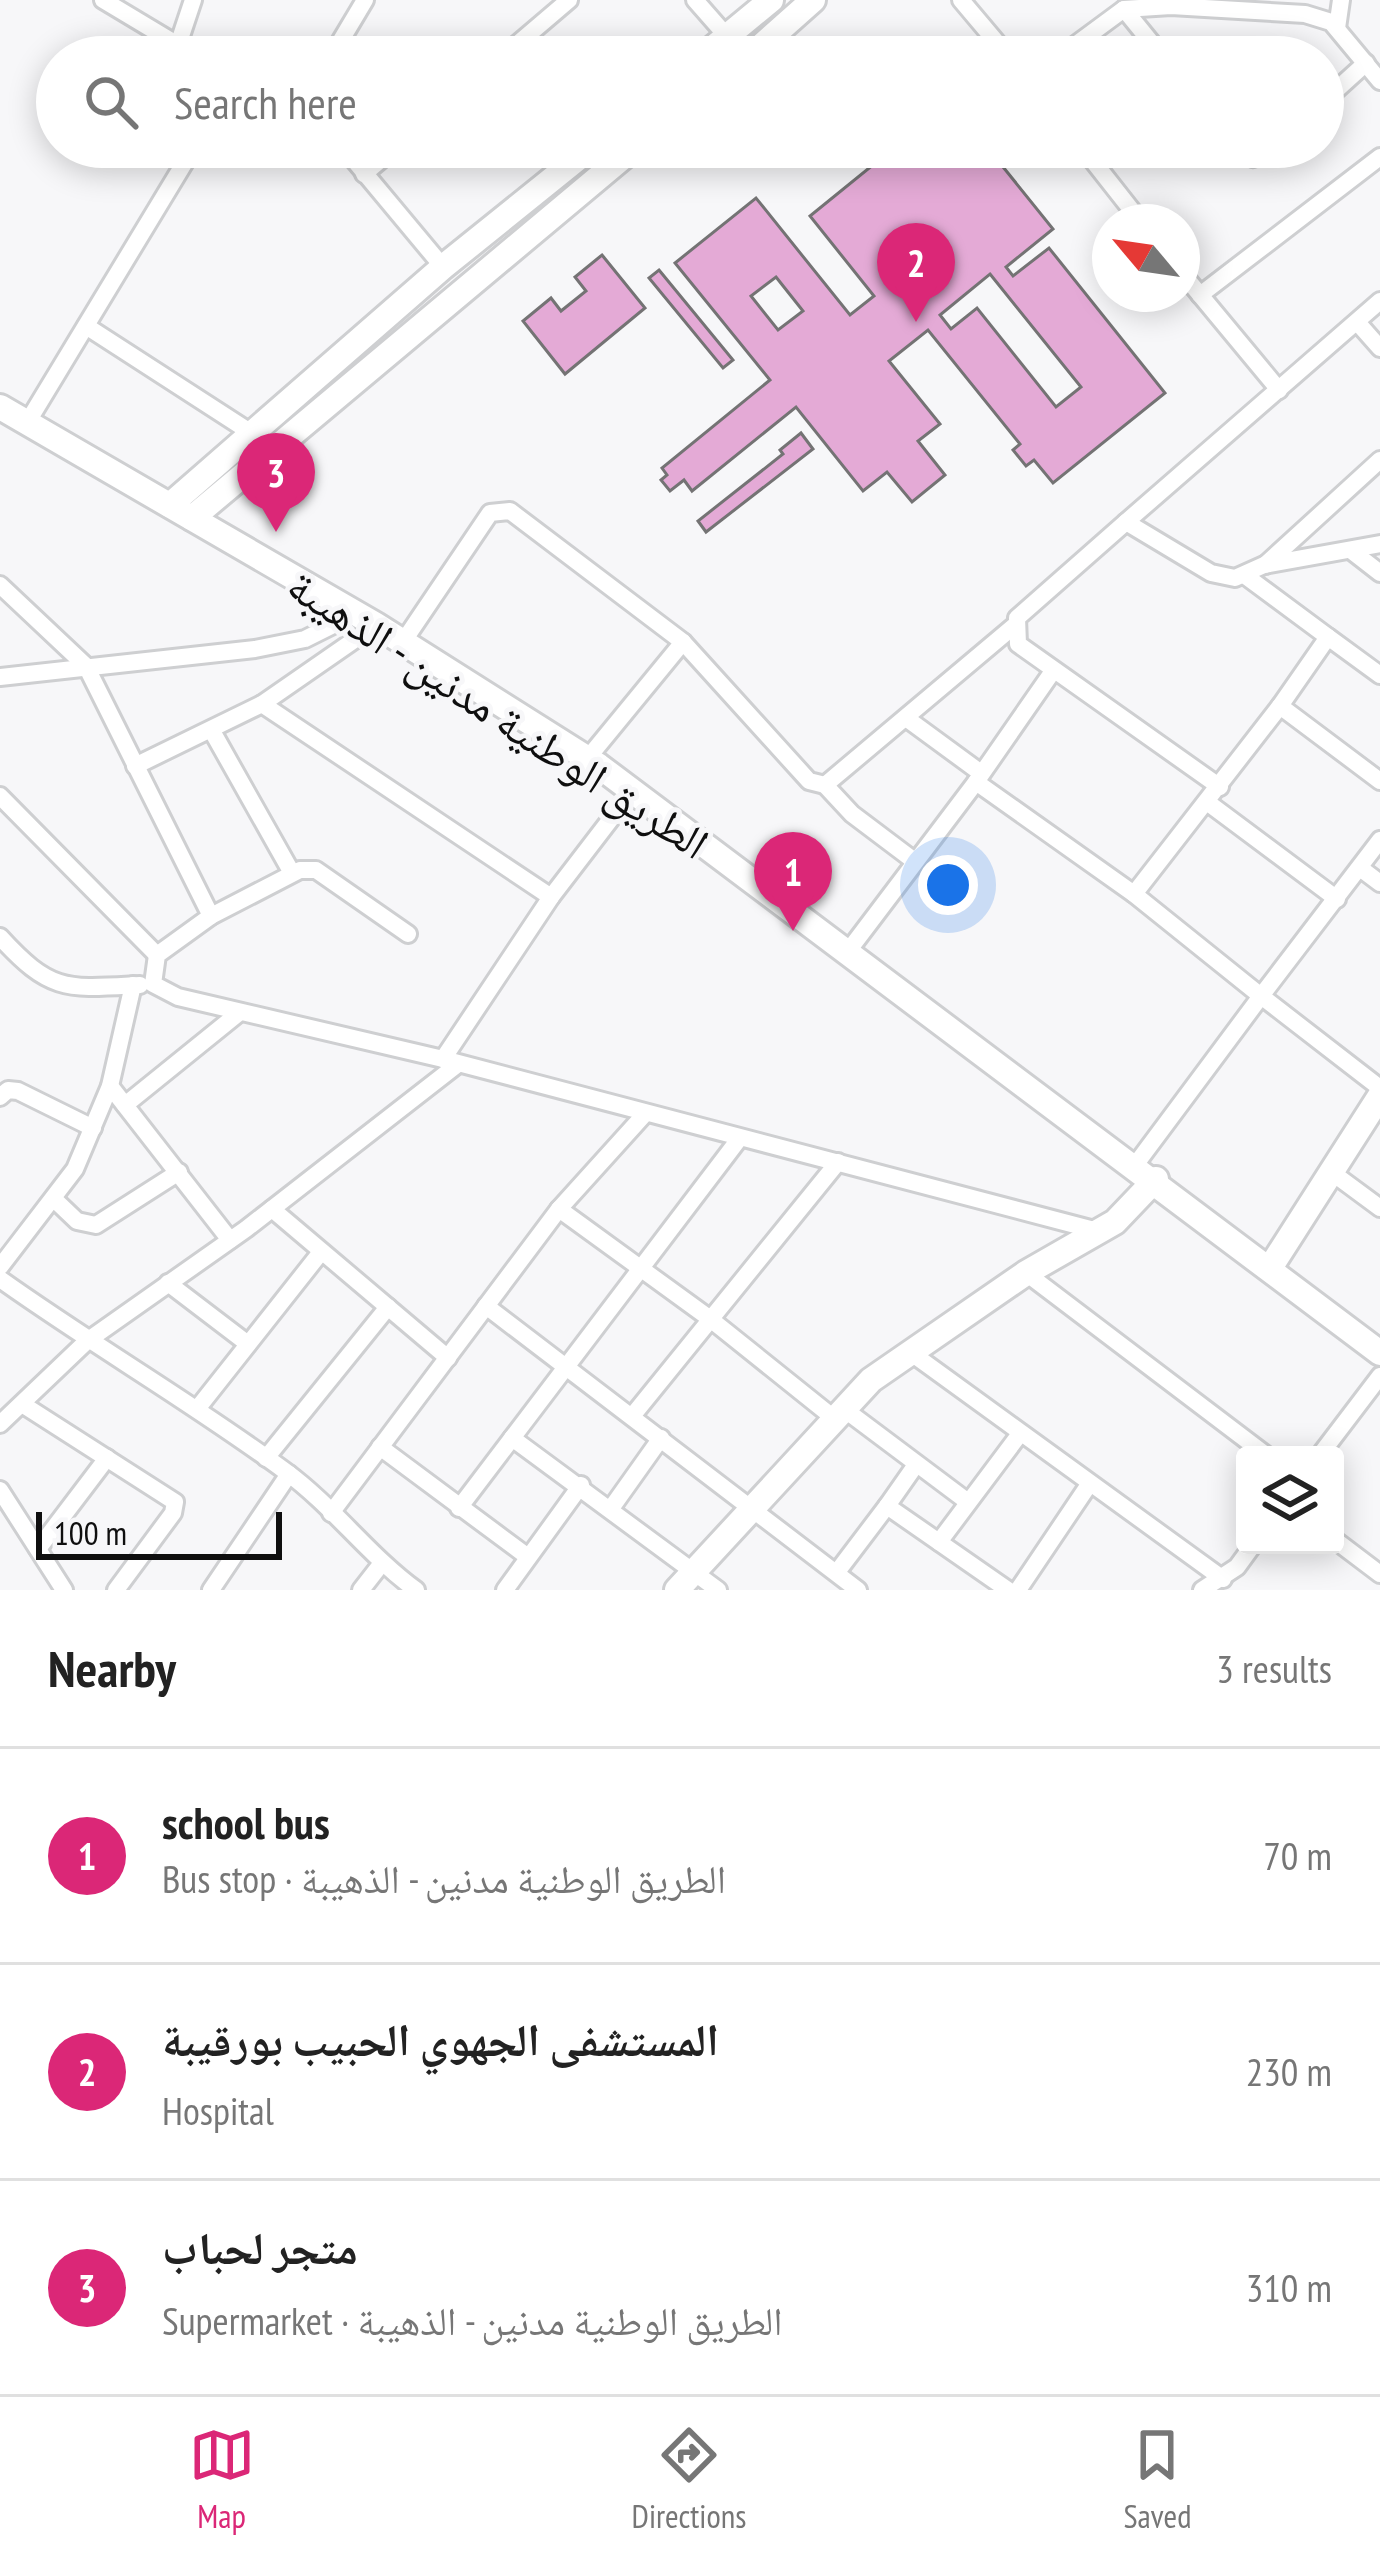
<!DOCTYPE html>
<html lang="en">
<head>
<meta charset="utf-8">
<style>
	:root { --surface:#fff; --page:#f6f6f6; --text:#222; --muted:#767676; --line:#e0e0e0; --accent:#db2777 }
	body { margin:0; font-family:"PT Sans Narrow","Noto Naskh Arabic",sans-serif; background:var(--page); color:var(--text) }
	.controls { position:absolute; right:36px; bottom:36px; display:grid; overflow:hidden; border-radius:12px; box-shadow:0 6px 30px #0003 }
	.controls button { width:108px; height:108px; display:grid; place-items:center; padding:0; border:0; border-bottom:3px solid var(--line); background:var(--surface); color:var(--text); font:60px sans-serif }
	.compass { position:absolute; left:1092px; top:204px; width:108px; height:108px; border-radius:50%; background:var(--surface); box-shadow:0 6px 30px #0003; rotate:299deg }
	.scale { position:absolute; left:36px; bottom:30px; width:246px; box-sizing:border-box; padding-left:12px; border:6px solid #0f0f0f; border-top:0; font-size:33px; line-height:42px; white-space:nowrap; color:#0f0f0f; -webkit-text-stroke:9px #f7f7f9; paint-order:stroke }
	.you { position:absolute; left:948px; top:885px; width:42px; height:42px; margin:-30px; border:9px solid #fff; border-radius:50%; background:#1a73e8; box-shadow:0 0 0 18px #1a73e833 }
	.badge { display:grid; place-items:center; width:78px; height:78px; border-radius:50%; background:var(--accent); color:#fff; font-size:39px; font-weight:700 }
	.pin { position:absolute; translate:-50% -99px; filter:drop-shadow(0 3px 6px #0008) }
	.pin::after { content:''; position:absolute; top:63px; width:42px; height:36px; background:inherit; clip-path:polygon(0 0,100% 0,50% 100%) }
	.list { margin:0; padding:0; list-style:none }
	h2 { display:flex; justify-content:space-between; align-items:center; height:156px; margin:0; padding:0 48px; font-size:51px }
	h2 small { font-size:39px; font-weight:400; color:var(--muted) }
	.list li { display:grid; grid-template-columns:78px 1fr auto; gap:36px; align-items:center; box-sizing:border-box; height:216px; padding:0 48px; border-top:3px solid var(--line) }
	.list b { display:block; font-size:45px; white-space:nowrap }
	.list p { margin:0; font-size:39px; white-space:nowrap; color:var(--muted) }
	.list em { font-size:39px; font-style:normal; color:var(--muted) }
	.icon { flex:none; width:66px; height:66px; fill:none; stroke:currentColor; stroke-width:2; stroke-linecap:round; stroke-linejoin:round }
	.map { position:relative; flex:none; width:1380px; height:1590px; overflow:hidden }
	.search { position:absolute; background:var(--surface); box-shadow:0 6px 30px #0003; left:36px; right:36px; top:36px; height:132px; display:flex; align-items:center; gap:30px; box-sizing:border-box; padding:0 42px; border-radius:66px; color:var(--muted); font-size:45px }
	.sheet { height:804px; background:var(--surface) }
	nav { display:flex; justify-content:space-around; align-items:center; box-sizing:border-box; height:168px; border-top:3px solid var(--line); background:var(--surface); font-size:33px; color:var(--muted) }
	nav a { display:grid; justify-items:center; gap:6px }
	nav .on { color:var(--accent) }
	.map>svg:first-child { display:block }
</style>
</head>
<body>
<div class="map">
<svg width="1380" height="1590" viewBox="0 0 1380 1590">
	<rect width="100%" height="100%" fill="#f7f7f9"/>
	<!-- building -->
	<g fill="#e4aad6" stroke="#747374" stroke-width="3" fill-rule="evenodd">
		<path d="M895,147H987L1053,229L1006,267L1013,276L1049,248L1165,393L1053,483L1034,460L1026,466L1013,450L1020,444L928,330L889,361L940,424L918,441L945,475L912,502L887,472L863,491L796,407L692,491L684,480L670,491L661,480L667,475L662,468L770,380L675,263L756,198L850,315L874,296L810,216ZM990,274L1081,387L1056,407L977,308L951,329L940,315ZM776,277L803,311L778,330L751,296Z"/>
		<polygon points="602,255 645,308 565,374 523,321 551,298 561,311 586,291 575,277"/>
		<polygon points="659,270 733,360 723,368 649,278"/>
		<polygon points="801,433 813,449 706,532 698,521 783,454 780,450"/>
	</g>
	<g fill="none" stroke-linecap="round" stroke-linejoin="round">
		<defs>
			<g id="street">
				<polyline points="103,0 198,57"/>
				<polyline points="695,0 745,57"/>
				<polyline points="961,0 1009,57"/>
				<polyline points="1124,9 1163,57"/>
				<polyline points="1337,28 1341,0"/>
				<polyline points="178,45 193,0"/>
				<polyline points="331,57 365,0"/>
				<polyline points="502,57 569,0"/>
				<polyline points="1059,57 1124,9 1171,6 1305,14 1331,22 1380,81"/>
				<polyline points="1323,102 1366,63"/>
				<polyline points="343,147 443,267"/>
				<polyline points="1082,147 1141,222"/>
				<polyline points="1236,147 1253,158 1273,147"/>
				<polyline points="364,174 396,147"/>
				<polyline points="1182,273 1279,390"/>
				<polyline points="1200,295 1380,157"/>
				<polyline points="1357,322 1380,348"/>
				<polyline points="86,326 250,432"/>
				<polyline points="27,423 194,147"/>
				<polyline points="1126,522 1380,301"/>
				<polyline points="1353,552 1380,573"/>
				<polyline points="1265,565 1380,460"/>
				<polyline points="1247,577 1328,637"/>
				<polyline points="0,585 86,666 211,916"/>
				<polyline points="403,642 490,513 510,511 683,642 809,781 825,785 1014,626"/>
				<polyline points="0,677 255,649 305,639 355,614"/>
				<polyline points="262,704 551,897"/>
				<polyline points="1280,706 1328,637 1380,675"/>
				<polyline points="906,718 981,773"/>
				<polyline points="212,731 292,873"/>
				<polyline points="587,759 683,642"/>
				<polyline points="135,766 262,704 376,625"/>
				<polyline points="976,782 1053,671"/>
				<polyline points="825,785 852,814 913,860"/>
				<polyline points="1220,787 1018,644 1017,618 1126,522 1211,573 1235,578 1264,565 1380,544"/>
				<polyline points="0,796 157,955"/>
				<polyline points="1207,802 1337,899"/>
				<polyline points="1380,840 1261,996 1380,1088"/>
				<polyline points="1360,868 1380,883"/>
				<polyline points="1134,894 1280,706 1380,781"/>
				<polyline points="408,934 316,870 300,870 211,916 157,955 153,984 178,997 443,1059 1098,1231"/>
				<path d="M0,937C51,993 67,989 140,985"/>
				<polyline points="849,950 976,782 1134,894 1261,996 1136,1164"/>
				<polyline points="443,1059 551,897 633,790"/>
				<polyline points="110,1086 230,1240"/>
				<polyline points="0,1097 8,1090 18,1091 93,1128"/>
				<polyline points="125,1105 240,1012"/>
				<polyline points="1334,1174 1380,1208"/>
				<polyline points="55,1200 77,1221 96,1225 179,1172"/>
				<polyline points="272,1209 448,1358"/>
				<polyline points="559,1209 709,1318 835,1419"/>
				<polyline points="0,1267 75,1169 110,1086 133,985"/>
				<polyline points="1026,1273 1266,1455"/>
				<path d="M0,1279C94,1346 193,1403 285,1471C333,1506 368,1555 416,1590"/>
				<polyline points="168,1283 248,1344"/>
				<polyline points="486,1306 858,1590"/>
				<polyline points="910,1352 1223,1579"/>
				<polyline points="22,1404 175,1502 173,1513 116,1590"/>
				<polyline points="197,1409 321,1252"/>
				<polyline points="844,1409 968,1502"/>
				<polyline points="633,1415 838,1162"/>
				<polyline points="0,1424 87,1341 246,1229 458,1064"/>
				<polyline points="512,1438 718,1590"/>
				<polyline points="380,1447 528,1557"/>
				<polyline points="1320,1455 1380,1376"/>
				<polyline points="266,1458 388,1307"/>
				<polyline points="915,1466 887,1506 1008,1590"/>
				<polyline points="0,1490 64,1590"/>
				<polyline points="612,1507 661,1438"/>
				<polyline points="459,1508 739,1139"/>
				<polyline points="331,1513 559,1209 643,1116"/>
				<polyline points="1335,1540 1380,1574"/>
				<polyline points="939,1542 1019,1435"/>
				<polyline points="38,1549 107,1458"/>
				<polyline points="837,1572 887,1506"/>
				<polyline points="211,1590 289,1474"/>
				<polyline points="361,1590 382,1563"/>
				<polyline points="505,1590 581,1485"/>
				<polyline points="1018,1590 1088,1486"/>
				<polyline points="1202,1590 1237,1567 1253,1545"/>
			</g>
			<g id="secondary">
				<polyline points="702,57 771,0"/>
				<polyline points="749,57 813,0"/>
				<polyline points="170,505 443,267 592,147"/>
				<polyline points="192,518 635,147"/>
				<polyline points="1270,1268 1380,1096"/>
				<polyline points="677,1590 871,1380 1026,1273 1115,1222 1156,1179"/>
			</g>
			<polyline id="primary" points="0,407 376,625 599,766 1380,1353"/>
		</defs>
		<!-- street casing -->
		<use href="#street" stroke="#cecfd1" stroke-width="22"/>
		<!-- secondary casing -->
		<use href="#secondary" stroke="#cecfd1" stroke-width="30"/>
		<!-- primary casing -->
		<use href="#primary" stroke="#cecfd1" stroke-width="30"/>
		<!-- street -->
		<use href="#street" stroke="#fff" stroke-width="16"/>
		<!-- secondary -->
		<use href="#secondary" stroke="#fff" stroke-width="24"/>
		<!-- primary -->
		<use href="#primary" stroke="#fff" stroke-width="24"/>
	</g>
	<g text-anchor="middle" dominant-baseline="central" stroke-width="10" stroke-linejoin="round" paint-order="stroke">
		<!-- street labels -->
		<g font-size="45" fill="#0f0f0f" stroke="#f7f7f9">
			<text transform="translate(499 713) rotate(33)">الطريق الوطنية مدنين - الذهيبة</text>
		</g>
	</g>
</svg>
<div class="controls">
<button><svg class="icon" aria-label="layers" viewBox="0 0 24 24"><path d="M12 4l9 5-9 5-9-5zM3 14l9 5 9-5"/></svg></button>
</div>
<svg class="compass" viewBox="-18 -18 36 36"><path d="M0-13l5 13h-10z" fill="#e53935"/><path d="M0 13l5-13h-10z" fill="#767676"/></svg>
<div class="scale">100 m</div>
<div class="you"></div>
<div class="pin badge" style="left:793px;top:931px">1</div>
<div class="pin badge" style="left:916px;top:322px">2</div>
<div class="pin badge" style="left:276px;top:532px">3</div>
<div class="search"><svg class="icon" aria-label="search" viewBox="0 0 24 24"><circle cx="10" cy="10" r="6"/><path d="M15 15l6 6"/></svg>Search here</div>
</div>
<section class="sheet">
<h2>Nearby<small>3 results</small></h2>
<ul class="list">
<li><span class="badge">1</span><div><b>school bus</b><p>Bus stop · الطريق الوطنية مدنين - الذهيبة</p></div><em>70 m</em></li>
<li><span class="badge">2</span><div><b>المستشفى الجهوي الحبيب بورقيبة</b><p>Hospital</p></div><em>230 m</em></li>
<li><span class="badge">3</span><div><b>متجر لحباب</b><p>Supermarket · الطريق الوطنية مدنين - الذهيبة</p></div><em>310 m</em></li>
</ul>
</section>
<nav>
<a class="on"><svg class="icon" aria-label="map" viewBox="0 0 24 24"><path d="M3 6l6-2 6 2 6-2v14l-6 2-6-2-6 2zM9 4v14M15 6v14"/></svg>Map</a>
<a><svg class="icon" aria-label="directions" viewBox="0 0 24 24"><path d="M12 3l9 9-9 9-9-9zM9 14v-3h6M13 9l2 2-2 2"/></svg>Directions</a>
<a><svg class="icon" aria-label="saved" viewBox="0 0 24 24"><path d="M7 4h10v16l-5-4-5 4z"/></svg>Saved</a>
</nav>
</body>
</html>
